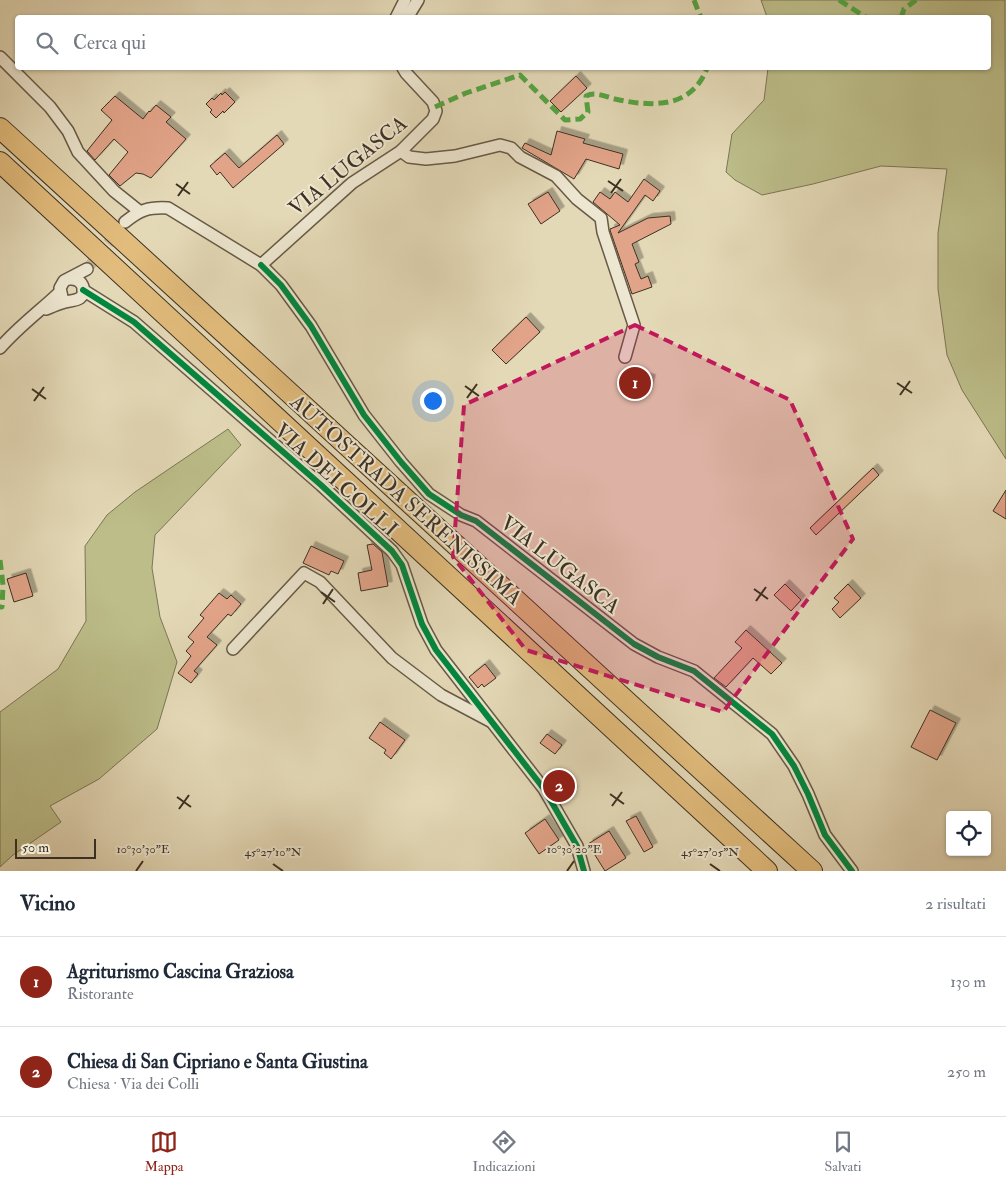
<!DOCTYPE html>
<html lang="it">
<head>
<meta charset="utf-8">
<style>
	:root { --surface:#fff; --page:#f6f6f7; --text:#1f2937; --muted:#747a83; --line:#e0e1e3; --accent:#8f2418 }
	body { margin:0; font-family:"IM FELL Double Pica",serif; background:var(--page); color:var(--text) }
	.controls { position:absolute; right:15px; bottom:15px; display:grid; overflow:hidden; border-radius:5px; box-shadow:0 1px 4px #0004 }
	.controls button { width:45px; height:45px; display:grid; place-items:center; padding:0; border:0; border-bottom:1px solid var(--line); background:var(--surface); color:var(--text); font:25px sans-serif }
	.scale { position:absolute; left:15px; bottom:12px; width:81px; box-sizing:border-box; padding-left:5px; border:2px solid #3d3022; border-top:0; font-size:14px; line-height:18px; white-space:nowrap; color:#3d3022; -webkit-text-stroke:4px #ede6d0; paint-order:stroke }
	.you { position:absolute; left:432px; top:400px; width:18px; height:18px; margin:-12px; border:4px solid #fff; border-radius:50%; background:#1a73e8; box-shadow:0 0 0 8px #1a73e833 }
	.badge { display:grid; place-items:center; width:32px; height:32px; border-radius:50%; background:var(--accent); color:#fff; font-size:16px; font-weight:700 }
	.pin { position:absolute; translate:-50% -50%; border:2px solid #fff; box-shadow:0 1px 5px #0006 }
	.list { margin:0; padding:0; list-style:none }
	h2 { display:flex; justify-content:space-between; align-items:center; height:65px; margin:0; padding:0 20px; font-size:21px }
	h2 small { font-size:16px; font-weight:400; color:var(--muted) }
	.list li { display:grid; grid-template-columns:32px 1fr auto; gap:15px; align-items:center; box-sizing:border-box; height:90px; padding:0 20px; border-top:1px solid var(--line) }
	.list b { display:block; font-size:19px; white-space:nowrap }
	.list p { margin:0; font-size:16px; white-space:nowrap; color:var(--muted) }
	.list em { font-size:16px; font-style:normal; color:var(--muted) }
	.icon { flex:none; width:28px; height:28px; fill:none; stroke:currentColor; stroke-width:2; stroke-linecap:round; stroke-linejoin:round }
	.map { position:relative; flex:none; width:1006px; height:871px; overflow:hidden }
	.search { position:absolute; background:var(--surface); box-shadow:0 1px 4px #0004; left:15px; right:15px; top:15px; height:55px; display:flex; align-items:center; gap:12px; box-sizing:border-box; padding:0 18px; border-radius:5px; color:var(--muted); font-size:19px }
	.sheet { height:245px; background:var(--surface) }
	nav { display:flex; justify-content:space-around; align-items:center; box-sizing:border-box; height:70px; border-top:1px solid var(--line); background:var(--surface); font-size:14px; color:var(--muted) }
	nav a { display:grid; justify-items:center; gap:2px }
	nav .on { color:var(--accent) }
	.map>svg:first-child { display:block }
</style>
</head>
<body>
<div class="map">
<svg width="1006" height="871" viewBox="0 0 1006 871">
	<defs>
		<filter id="shadow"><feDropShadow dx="4.5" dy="-4.5" stdDeviation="0" flood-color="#0004"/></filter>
	</defs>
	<rect width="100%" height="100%" fill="#e4d9b7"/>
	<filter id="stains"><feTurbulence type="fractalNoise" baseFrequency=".004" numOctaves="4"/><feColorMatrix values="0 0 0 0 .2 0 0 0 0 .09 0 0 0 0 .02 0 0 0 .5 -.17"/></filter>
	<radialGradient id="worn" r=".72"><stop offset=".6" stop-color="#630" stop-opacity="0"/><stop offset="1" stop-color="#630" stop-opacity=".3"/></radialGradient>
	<!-- green -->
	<g fill="#bcbd89" stroke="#7c7656">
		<polygon points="761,0 1005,0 1006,459 962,390 947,355 938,289 938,233 947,169 881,166 813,184 762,195 735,180 726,172 732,134 764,100 768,68 988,68 988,18 767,17"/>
		<polygon points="228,429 241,445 155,535 152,568 160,617 177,662 157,729 99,779 50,806 61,822 13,855 0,867 0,712 58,669 86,621 85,546 107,515 135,492"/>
	</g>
	<!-- building -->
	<g fill="#e2a489" stroke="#3d3022" filter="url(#shadow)">
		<polygon points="576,76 587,88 561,112 550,101"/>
		<polygon points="225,92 235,102 224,113 223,111 216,118 210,112 212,110 206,104 212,98 214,100 221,93 222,95"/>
		<polygon points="115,96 143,119 149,111 150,112 156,105 171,117 166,122 186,139 151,178 143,174 136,173 120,186 109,175 128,152 114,139 95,160 87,151 112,120 101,110"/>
		<polygon points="557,131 585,139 583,143 623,154 619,169 586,159 574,179 522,148 525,143 551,155"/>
		<polygon points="277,135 284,144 233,188 220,172 217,175 210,166 225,153 239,168"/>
		<polygon points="644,179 660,191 653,201 645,195 618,233 648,218 670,216 671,224 632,244 639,262 635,264 641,279 648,276 652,287 632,294 610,230 610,229 620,225 593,202 600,192 610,199 615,192 628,202"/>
		<polygon points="548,192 560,211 541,224 528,204"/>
		<polygon points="526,317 540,332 506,364 492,350"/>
		<polygon points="623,372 651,379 647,394 619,388"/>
		<polygon points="873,468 879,475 816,535 810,528"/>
		<polygon points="1006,490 1006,519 993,511"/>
		<polygon points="373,544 382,552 388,586 361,591 358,573 372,570 367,545"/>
		<polygon points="311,546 344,561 338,574 331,571 329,575 303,563"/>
		<polygon points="26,573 33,596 14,602 7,579"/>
		<polygon points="785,584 801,600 791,611 774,595"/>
		<polygon points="848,584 861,598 840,618 832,609 839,602 834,598"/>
		<polygon points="219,593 227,599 231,595 241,604 231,616 228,614 207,637 217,645 194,671 198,674 191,683 178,673 191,656 186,651 194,642 188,637 204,618 200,615"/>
		<polygon points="746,630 782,663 771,674 753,658 726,687 714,678 742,648 735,642"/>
		<polygon points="485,664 496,678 484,687 482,684 478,688 469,677"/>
		<polygon points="930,710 956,723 937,760 911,747"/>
		<polygon points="380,722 405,740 391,759 384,753 386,750 369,738"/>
		<polygon points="547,734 562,745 555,754 540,743"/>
		<polygon points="557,773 573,791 563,800 545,778"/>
		<polygon points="636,816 653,847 644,852 626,821"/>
		<polygon points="545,819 559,840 539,854 525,833"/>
		<polygon points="609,831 626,858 605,871 588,844"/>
	</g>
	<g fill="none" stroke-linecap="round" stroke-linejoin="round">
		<!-- minor-tunnel -->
		<polyline stroke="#c3b799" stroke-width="11" stroke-dasharray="11 5.5" stroke-linecap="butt" points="87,269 119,230"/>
		<defs>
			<g id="minor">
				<polyline points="396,18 405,0"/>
				<polyline points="407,18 418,0"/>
				<polyline points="0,57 50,107 68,131 78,152 114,191 139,211"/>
				<polyline points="401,151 409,157 426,159 455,156 500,145 511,148 520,157 556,176 577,199 601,218 603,232 634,325 625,357"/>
				<path d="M125,222C140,210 148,207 168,208L261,265L352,183L401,151L433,119L436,111L433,102L406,73L403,68"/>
				<polyline points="261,265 281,285 311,326 364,415 401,462 429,494 461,515 476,521 634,644 658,657 694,671 772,734 794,766 808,794 825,835 852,871"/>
				<polyline points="83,290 134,322 321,485 392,551 402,565 422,624 436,650 544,789 577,846 584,871"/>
				<polyline points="62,297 60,288 64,281 87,269"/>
				<path d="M46,309C52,307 59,303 65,302C73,300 86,301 83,287C81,281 76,279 71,279"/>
				<path d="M0,348C18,327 40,311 60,292"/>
				<polyline points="233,649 304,573 320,582 392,658 441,695 490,721"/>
			</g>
			<g id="motorway">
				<polyline points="0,128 812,871"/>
				<polyline points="0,162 767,871"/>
			</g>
		</defs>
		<!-- minor casing -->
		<use href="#minor" stroke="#675a47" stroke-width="14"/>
		<!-- motorway casing -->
		<use href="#motorway" stroke="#3d3022" stroke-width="22"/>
		<!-- minor -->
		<use href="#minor" stroke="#ede6d0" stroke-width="11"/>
		<!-- motorway -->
		<use href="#motorway" stroke="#e2bc7c" stroke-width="20"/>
		<!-- quiet -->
		<g stroke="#54a441" stroke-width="5" stroke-dasharray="10 5" stroke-linecap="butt">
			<polyline points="694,0 701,18"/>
			<polyline points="839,0 867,18"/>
			<polyline points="901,18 904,9 916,0"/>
			<path d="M435,107L466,93L520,75L565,120L580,119L588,112L586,96C596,91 605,97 615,99C651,107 692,109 707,68"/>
			<polyline points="0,560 3,585 2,607 0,607"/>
		</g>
		<defs>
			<g id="cycleway">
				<polyline points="261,265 281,285 311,326 364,415 401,462 429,494 461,515 476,521 634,644 658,657 694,671 772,734 794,766 808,794 825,835 852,871"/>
				<polyline points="83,290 134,322 321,485 392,551 402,565 422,624 436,650 544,789 577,846 584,871"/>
			</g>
		</defs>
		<!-- cycleway casing -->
		<use href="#cycleway" stroke="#ede6d0" stroke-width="9"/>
		<!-- cycleway -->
		<use href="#cycleway" stroke="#00873e" stroke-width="6"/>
	</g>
	<!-- marked area -->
	<path fill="#c2185b" fill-opacity="0.2" stroke="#c2185b" stroke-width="4" stroke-dasharray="10 6" stroke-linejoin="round" d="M635,325L790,400L853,539L723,712L526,650L453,557L464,405Z"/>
	<!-- ticks -->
	<path fill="none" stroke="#3d3022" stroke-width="2" d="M608,181L623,191M176,184L190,194M611,193L621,179M178,196L188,182M897,383L912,393M465,386L479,396M32,389L46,399M900,395L910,381M467,398L477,384M34,401L44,387M754,589L768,599M321,592L335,602M756,601L766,587M323,604L333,589M610,794L624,804M177,797L191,807M612,806L622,792M179,809L189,795M273,864L283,871M710,864L720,871M136,871L143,861M567,871L574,861"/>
	<g text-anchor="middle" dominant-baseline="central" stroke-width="4" stroke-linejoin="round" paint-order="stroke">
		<!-- street labels -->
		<g font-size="21" fill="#3d3022" stroke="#ede6d0">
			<text transform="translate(348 166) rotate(-39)">VIA LUGASCA</text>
			<text transform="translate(336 480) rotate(42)">VIA DEI COLLI</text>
			<text transform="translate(406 500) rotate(42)">AUTOSTRADA SERENISSIMA</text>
			<text transform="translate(560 565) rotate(38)">VIA LUGASCA</text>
		</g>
	</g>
	<g font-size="12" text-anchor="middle" fill="#3d3022" stroke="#ede6d0" stroke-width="4" stroke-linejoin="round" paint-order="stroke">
		<text x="143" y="853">10°30'30"E</text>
		<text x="574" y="853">10°30'20"E</text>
		<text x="273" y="856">45°27'10"N</text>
		<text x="710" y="856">45°27'05"N</text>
	</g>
	<rect width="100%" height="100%" filter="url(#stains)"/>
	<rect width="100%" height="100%" fill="url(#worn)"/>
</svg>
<div class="controls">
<button><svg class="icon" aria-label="locate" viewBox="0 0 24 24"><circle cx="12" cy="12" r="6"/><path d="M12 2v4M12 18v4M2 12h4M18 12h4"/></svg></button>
</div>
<div class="scale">50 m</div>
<div class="you"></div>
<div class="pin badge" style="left:635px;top:383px">1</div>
<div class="pin badge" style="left:559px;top:786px">2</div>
<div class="search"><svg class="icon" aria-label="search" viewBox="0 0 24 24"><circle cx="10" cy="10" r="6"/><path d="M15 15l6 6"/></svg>Cerca qui</div>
</div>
<section class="sheet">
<h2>Vicino<small>2 risultati</small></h2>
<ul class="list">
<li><span class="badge">1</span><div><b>Agriturismo Cascina Graziosa</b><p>Ristorante</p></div><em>130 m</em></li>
<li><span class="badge">2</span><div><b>Chiesa di San Cipriano e Santa Giustina</b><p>Chiesa · Via dei Colli</p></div><em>250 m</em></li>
</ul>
</section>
<nav>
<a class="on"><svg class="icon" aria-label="map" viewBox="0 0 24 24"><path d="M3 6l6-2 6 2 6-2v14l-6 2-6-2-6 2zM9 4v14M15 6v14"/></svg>Mappa</a>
<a><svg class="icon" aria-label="directions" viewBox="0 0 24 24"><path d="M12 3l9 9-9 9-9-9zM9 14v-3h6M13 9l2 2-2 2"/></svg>Indicazioni</a>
<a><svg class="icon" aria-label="saved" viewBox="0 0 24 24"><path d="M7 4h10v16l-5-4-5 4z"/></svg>Salvati</a>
</nav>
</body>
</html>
